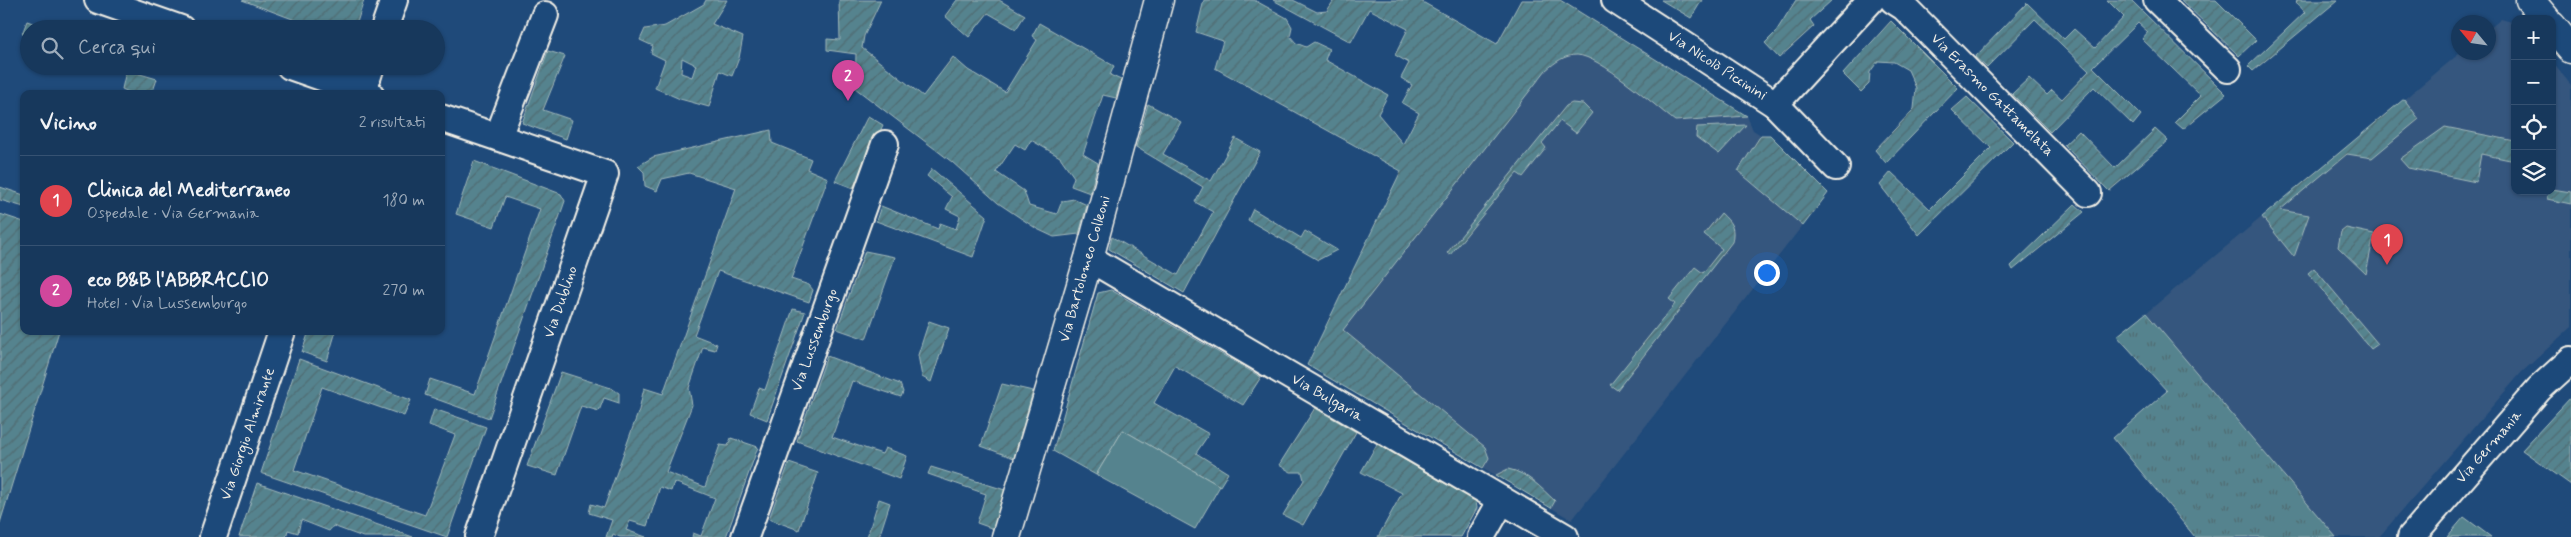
<!DOCTYPE html>
<html lang="it">
<head>
<meta charset="utf-8">
<style>
	:root { --surface:#17385c; --page:#203f62; --text:#f1f3f6; --muted:#9eacbb; --line:#365272; --accent:#ffd166 }
	body { margin:0; font-family:Mynerve,sans-serif; background:var(--page); color:var(--text) }
	.controls { position:absolute; right:15px; top:15px; display:grid; overflow:hidden; border-radius:10px; box-shadow:0 1px 4px #0004 }
	.controls button { width:45px; height:45px; display:grid; place-items:center; padding:0; border:0; border-bottom:1px solid var(--line); background:var(--surface); color:var(--text); font:25px sans-serif }
	.compass { position:absolute; left:2451px; top:15px; width:45px; height:45px; border-radius:50%; background:var(--surface); box-shadow:0 1px 4px #0004; rotate:299deg }
	.you { position:absolute; left:1766px; top:272px; width:18px; height:18px; margin:-12px; border:4px solid #fff; border-radius:50%; background:#1a73e8; box-shadow:0 0 0 8px #1a73e833 }
	.badge { display:grid; place-items:center; width:32px; height:32px; border-radius:50%; background:var(--accent); color:#fff; font-size:16px; font-weight:700 }
	.pin { position:absolute; translate:-50% -41px; filter:drop-shadow(0 1px 2px #0008) }
	.pin::after { content:''; position:absolute; top:26px; width:18px; height:15px; background:inherit; clip-path:polygon(0 0,100% 0,50% 100%) }
	.list { margin:0; padding:0; list-style:none }
	h2 { display:flex; justify-content:space-between; align-items:center; height:65px; margin:0; padding:0 20px; font-size:21px }
	h2 small { font-size:16px; font-weight:400; color:var(--muted) }
	.list li { display:grid; grid-template-columns:32px 1fr auto; gap:15px; align-items:center; box-sizing:border-box; height:90px; padding:0 20px; border-top:1px solid var(--line) }
	.list b { display:block; font-size:19px; white-space:nowrap }
	.list p { margin:0; font-size:16px; white-space:nowrap; color:var(--muted) }
	.list em { font-size:16px; font-style:normal; color:var(--muted) }
	.icon { flex:none; width:28px; height:28px; fill:none; stroke:currentColor; stroke-width:2; stroke-linecap:round; stroke-linejoin:round }
	.map { position:relative; flex:none; width:2571px; height:537px; overflow:hidden }
	.search { position:absolute; background:var(--surface); box-shadow:0 1px 4px #0004; left:20px; top:20px; width:425px; height:55px; display:flex; align-items:center; gap:12px; box-sizing:border-box; padding:0 18px; border-radius:28px; color:var(--muted); font-size:19px }
	.panel { position:absolute; background:var(--surface); box-shadow:0 1px 4px #0004; left:20px; top:90px; width:425px; height:245px; border-radius:10px }
	.map>svg:first-child { display:block }
</style>
</head>
<body>
<div class="map">
<svg width="2571" height="537" viewBox="0 0 2571 537">
	<defs>
		<pattern id="grass-tufts" width="24" height="20" patternUnits="userSpaceOnUse" patternTransform="scale(1.25)"><rect width="24" height="20" fill="#54838e"/><path d="M3 7l-1-3M5 7V3M7 7l1-3M15 17l-1-3M17 17v-4M19 17l1-3" fill="none" stroke="#506b71"/></pattern>
		<pattern id="garden-furrows" width="10" height="10" patternUnits="userSpaceOnUse" patternTransform="scale(1.25)"><rect width="10" height="10" fill="#54838e"/><path d="M-1 1l2-2M0 10L10 0M9 11l2-2" fill="none" stroke="#506b71"/></pattern>
	</defs>
	<rect width="100%" height="100%" fill="#1f4a7a"/>
	<filter id="ink" filterUnits="userSpaceOnUse"><feTurbulence type="fractalNoise" baseFrequency=".02" numOctaves="2"/><feDisplacementMap in="SourceGraphic" scale="10" xChannelSelector="R" yChannelSelector="G"/><feConvolveMatrix kernelMatrix="1 2 1 2 8 2 1 2 1" color-interpolation-filters="sRGB"/></filter>
	<g filter="url(#ink)">
		<!-- built -->
		<g fill="#35567e">
			<polygon points="1560,0 1747,116 1753,130 1761,135 1770,135 1828,193 1572,520 1307,365"/>
			<polygon points="2501,19 2515,23 2515,191 2552,191 2552,62 2571,85 2571,327 2521,373 2379,537 2336,537 2146,313 2460,53 2488,52 2489,29"/>
		</g>
		<!-- grass -->
		<polygon fill="url(#grass-tufts)" stroke="#a4babb" points="2146,313 2318,516 2336,537 2195,537 2113,438 2167,391 2117,336"/>
		<!-- garden -->
		<g fill="url(#garden-furrows)" stroke="#a4babb" fill-rule="evenodd">
			<polygon points="242,0 364,0 355,29 319,29"/>
			<path d="M706,0H727L712,24L743,37L739,58L732,76L720,71L709,107L680,99L655,88L665,60L651,53L653,46L640,40L645,29L665,26L704,4ZM682,58L696,65L692,77L681,73Z"/>
			<polygon points="839,0 881,0 864,36 862,48 923,96 953,57 968,70 1005,92 1037,40 1032,36 1039,23 1114,66 1110,75 1121,80 1116,98 1103,95 1083,154 1098,163 1090,193 1071,186 1074,177 1060,157 1031,140 1025,150 1015,144 996,172 1024,191 1029,206 1057,214 1062,201 1074,199 1087,205 1079,234 1054,237 1037,229 998,203 952,162 855,88 856,54 827,50 827,39 840,40"/>
			<polygon points="957,0 999,0 1025,15 1016,29 988,13 969,37 945,16"/>
			<path d="M1204,0H1254L1287,18L1292,27L1290,36L1296,43L1306,47L1314,42L1329,49L1325,60L1388,95L1378,114L1403,144L1419,113L1402,103L1412,85L1401,78L1409,63L1395,55L1408,29L1369,9L1351,42L1273,0H1293L1317,12L1327,11L1334,0H1419L1497,44L1521,0H1560L1747,116L1675,121C1654,105 1600,56 1577,55C1564,55 1556,62 1546,70L1343,330L1485,447L1489,458L1483,468L1307,365L1401,171L1215,68L1223,41L1196,32Z"/>
			<polygon points="1661,0 1702,0 1691,18"/>
			<polygon points="1796,0 1832,0 1810,20 1814,26 1779,58 1765,43 1775,33"/>
			<polygon points="2107,0 2131,0 2226,94 2183,129 2175,122 2201,96 2142,39 2148,32 2138,23 2093,67 2141,115 2133,125 2094,87 2050,132 2012,94 2029,78 2047,95 2052,90 2062,99 2089,71 2035,19 1987,68 1975,57 2027,3 2064,39 2074,29 2095,48 2124,17"/>
			<polygon points="2181,0 2216,0 2256,40 2239,56"/>
			<polygon points="2298,0 2338,0 2253,71 2248,66 2305,12 2296,2"/>
			<polygon points="27,21 50,29 29,29 29,35 22,34"/>
			<polygon points="1891,21 1958,88 1886,163 1875,150 1914,109 1916,88 1908,70 1894,62 1878,61 1870,72 1869,84 1861,92 1843,74"/>
			<polygon points="548,51 565,56 543,110 572,120 566,139 522,123"/>
			<polygon points="109,66 131,66 130,71 157,79 152,94 133,94 122,89 126,71"/>
			<polygon points="1967,97 2013,142 1919,235 1880,185 1891,172 1930,209 1991,148 1952,110"/>
			<polygon points="2404,99 2419,119 2372,158 2347,154 2280,210 2309,215 2294,257 2262,217"/>
			<polygon points="1572,103 1583,104 1592,113 1576,133 1560,121 1542,143 1546,148 1523,177 1517,173 1450,255 1447,253 1566,106"/>
			<polygon points="1148,104 1181,122 1163,154 1211,181 1235,138 1260,152 1184,293 1109,249 1112,237 1178,275 1213,212 1195,202 1203,187 1136,147"/>
			<polygon points="868,116 883,125 853,188 835,181"/>
			<polygon points="1746,125 1719,154 1696,137 1697,127"/>
			<polygon points="2445,127 2515,141 2515,161 2481,154 2476,182 2408,168 2400,159"/>
			<polygon points="2155,129 2168,141 2109,191 2064,145 2079,131 2115,168"/>
			<polygon points="771,130 772,143 811,159 807,169 828,178 791,279 809,285 813,290 809,302 718,271 694,335 717,344 715,350 703,347 689,388 692,405 666,472 705,487 720,445 728,446 731,438 758,447 726,537 692,537 693,533 701,536 715,498 674,482 671,491 660,487 647,526 630,521 626,530 646,537 620,537 613,534 612,537 606,537 612,520 589,513 591,504 604,508 639,410 644,388 663,394 736,188 689,173 662,179 657,191 645,186 644,172 638,166 653,157"/>
			<polygon points="1761,135 1770,135 1828,193 1803,226 1738,171"/>
			<polygon points="474,161 561,194 565,201 489,418 425,395 430,379 475,394 540,209 505,197 494,227 456,214"/>
			<polygon points="932,169 987,216 973,257 876,221 881,206 938,229 940,223 956,229 960,216 946,209 952,197 927,176"/>
			<polygon points="0,187 24,195 24,207 0,200"/>
			<polygon points="2552,189 2571,192 2571,204 2547,199 2548,191 2552,191"/>
			<polygon points="2075,204 2084,212 2013,270 2011,266"/>
			<polygon points="1253,209 1301,238 1305,231 1337,250 1318,260 1248,220"/>
			<path d="M1721,213C1732,223 1735,228 1732,242L1617,390L1610,385L1675,304L1669,299L1695,267L1703,273L1722,249L1704,234Z"/>
			<polygon points="0,214 24,222 24,331 59,331 0,523"/>
			<polygon points="2346,228 2374,234 2366,274 2338,247 2341,232"/>
			<polygon points="865,251 895,257 866,339 837,329"/>
			<polygon points="2314,268 2378,344 2371,349 2308,273"/>
			<polygon points="1111,290 1261,377 1243,405 1175,366 1154,403 1209,434 1196,453 1228,473 1220,486 1123,430 1096,475 1053,451 1098,293"/>
			<polygon points="793,309 805,312 767,420 750,413 759,388 765,390"/>
			<polygon points="929,321 949,328 931,382 922,377 918,355"/>
			<polygon points="309,331 336,331 327,361 302,352"/>
			<polygon points="827,356 900,384 903,392 901,397 852,381 832,437 882,454 885,448 907,456 899,479 797,441"/>
			<polygon points="299,359 411,400 404,416 322,387 294,470 425,515 455,435 429,425 434,409 486,427 447,537 261,473"/>
			<polygon points="561,372 611,388 619,393 619,403 604,398 599,411 581,406 557,475 527,466"/>
			<polygon points="1002,384 1033,391 1014,458 981,446"/>
			<polygon points="2571,397 2571,485 2522,450"/>
			<polygon points="1315,408 1356,432 1303,525 1283,515 1304,480 1302,472 1291,472 1279,465"/>
			<polygon points="1377,444 1476,501 1477,508 1461,537 1378,537 1402,493 1361,472"/>
			<polygon points="789,463 818,473 799,530 769,519"/>
			<polygon points="931,467 1005,490 994,529 977,523 986,494 928,474"/>
			<path d="M1508,469C1528,473 1541,488 1555,501L1551,508L1496,475Z"/>
			<polygon points="257,483 413,537 363,537 333,526 329,531 301,520 298,533 288,530 286,537 239,537"/>
			<polygon points="879,499 890,503 879,537 867,537"/>
		</g>
		<!-- pitch -->
		<g fill="#54838e" stroke="#a4babb">
			<polygon points="1123,430 1220,486 1195,529 1096,475"/>
			<polygon points="2464,517 2491,537 2447,537"/>
		</g>
		<g fill="none" stroke-linecap="round" stroke-linejoin="round">
			<defs>
				<g id="minor">
					<polyline points="98,0 181,29"/>
					<polyline points="1615,0 1775,104 1871,0"/>
					<polyline points="1893,0 1904,7 2088,193"/>
					<polyline points="2157,0 2228,69"/>
					<polyline points="384,29 394,0"/>
					<polyline points="290,66 370,94"/>
					<polyline points="362,94 371,66"/>
					<polyline points="1775,104 1836,167"/>
					<polyline points="441,118 605,174 479,537"/>
					<polyline points="498,137 545,15"/>
					<polyline points="1089,258 1565,537"/>
					<polyline points="213,537 282,331"/>
					<polyline points="745,537 885,144"/>
					<polyline points="1481,537 1502,500"/>
					<polyline points="2411,537 2539,389 2571,360"/>
				</g>
				<g id="major">
					<polyline points="2530,0 2546,19"/>
					<polyline points="2552,26 2571,49"/>
					<polyline points="1006,537 1089,258 1159,0"/>
				</g>
			</defs>
			<!-- minor casing -->
			<use href="#minor" stroke="#f4f1e8" stroke-width="30"/>
			<!-- major casing -->
			<use href="#major" stroke="#f4f1e8" stroke-width="31"/>
			<!-- minor -->
			<use href="#minor" stroke="#1f4a7a" stroke-width="26"/>
			<!-- major -->
			<use href="#major" stroke="#1f4a7a" stroke-width="28"/>
		</g>
	</g>
	<g text-anchor="middle" dominant-baseline="central" stroke-width="4.5" stroke-linejoin="round" paint-order="stroke">
		<!-- street labels -->
		<g font-size="15" fill="#f4f1e8" stroke="#1f4a7a">
			<text transform="translate(1717 66) rotate(33)">Via Nicolò Piccinini</text>
			<text transform="translate(1992 95) rotate(45)">Via Erasmo Gattamelata</text>
			<text transform="translate(1085 269) rotate(-74)">Via Bartolomeo Colleoni</text>
			<text transform="translate(561 302) rotate(-71)">Via Dublino</text>
			<text transform="translate(815 340) rotate(-70)">Via Lussemburgo</text>
			<text transform="translate(1327 398) rotate(30)">Via Bulgaria</text>
			<text transform="translate(248 434) rotate(-71)">Via Giorgio Almirante</text>
			<text transform="translate(2489 447) rotate(-49)">Via Germania</text>
		</g>
	</g>
</svg>
<div class="controls">
<button>+</button>
<button>−</button>
<button><svg class="icon" aria-label="locate" viewBox="0 0 24 24"><circle cx="12" cy="12" r="6"/><path d="M12 2v4M12 18v4M2 12h4M18 12h4"/></svg></button>
<button><svg class="icon" aria-label="layers" viewBox="0 0 24 24"><path d="M12 4l9 5-9 5-9-5zM3 14l9 5 9-5"/></svg></button>
</div>
<svg class="compass" viewBox="-18 -18 36 36"><path d="M0-13l5 13h-10z" fill="#e53935"/><path d="M0 13l5-13h-10z" fill="#9eacbb"/></svg>
<div class="you"></div>
<div class="pin badge" style="left:2387px;top:265px;background:#e0444e">1</div>
<div class="pin badge" style="left:848px;top:101px;background:#d1479c">2</div>
<div class="search"><svg class="icon" aria-label="search" viewBox="0 0 24 24"><circle cx="10" cy="10" r="6"/><path d="M15 15l6 6"/></svg>Cerca qui</div>
<section class="panel">
<h2>Vicino<small>2 risultati</small></h2>
<ul class="list">
<li><span class="badge" style="background:#e0444e">1</span><div><b>Clinica del Mediterraneo</b><p>Ospedale · Via Germania</p></div><em>180 m</em></li>
<li><span class="badge" style="background:#d1479c">2</span><div><b>eco B&amp;B l'ABBRACCIO</b><p>Hotel · Via Lussemburgo</p></div><em>270 m</em></li>
</ul>
</section>
</div>
</body>
</html>
